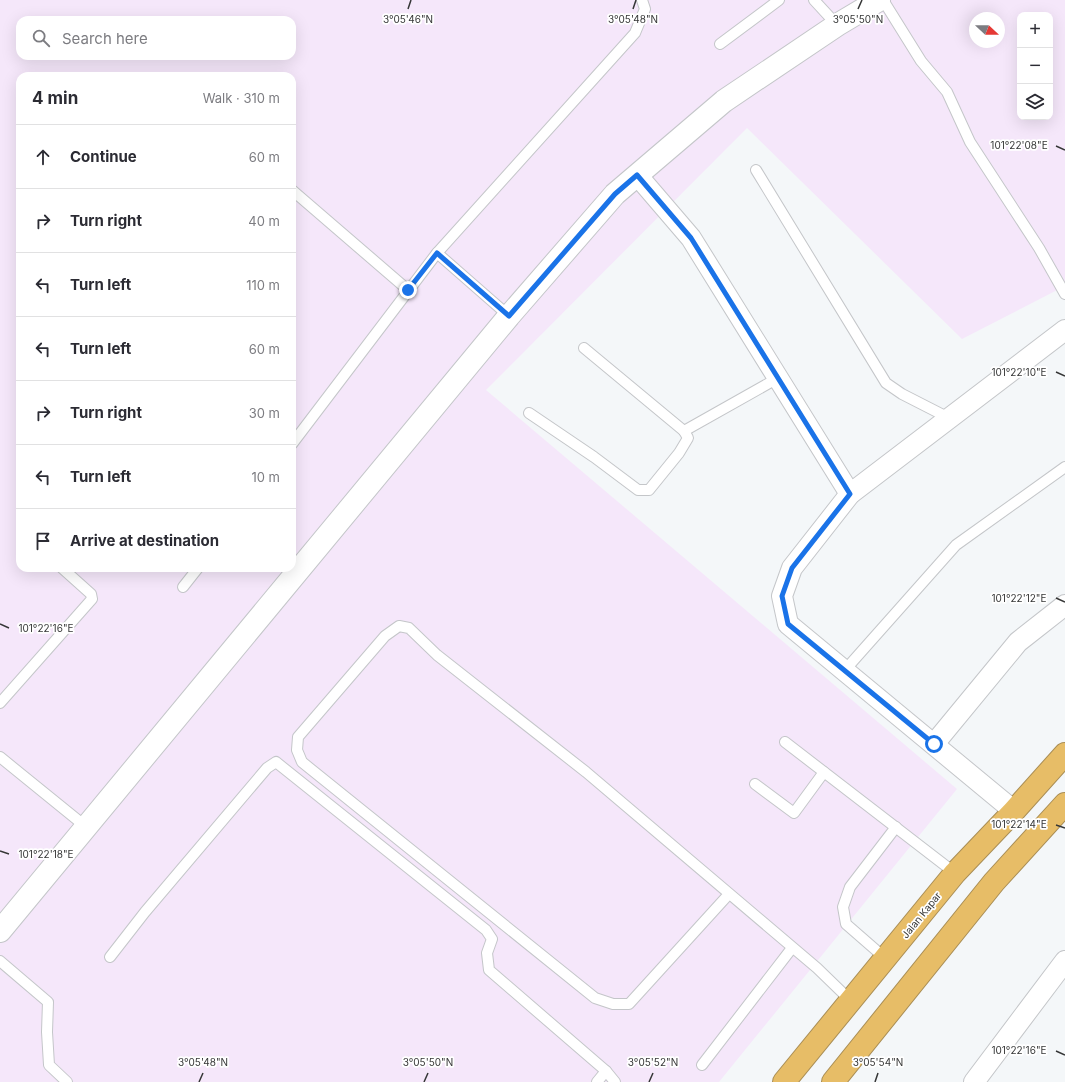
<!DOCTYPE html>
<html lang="en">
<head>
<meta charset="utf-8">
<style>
	:root { --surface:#fff; --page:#f2f2f3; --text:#2b2b33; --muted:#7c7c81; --line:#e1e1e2 }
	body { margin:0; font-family:Inter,sans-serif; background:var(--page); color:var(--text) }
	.controls { position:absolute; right:12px; top:12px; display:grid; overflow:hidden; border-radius:8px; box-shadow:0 4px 16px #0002 }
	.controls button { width:36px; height:36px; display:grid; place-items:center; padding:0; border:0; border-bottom:1px solid var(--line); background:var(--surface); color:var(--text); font:20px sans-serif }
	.compass { position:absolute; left:969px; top:12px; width:36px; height:36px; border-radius:50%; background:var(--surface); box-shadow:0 4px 16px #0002; rotate:112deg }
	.stop { position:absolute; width:12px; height:12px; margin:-9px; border:3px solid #1a73e8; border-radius:50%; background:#fff }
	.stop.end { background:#1a73e8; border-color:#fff; box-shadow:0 1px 4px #0008 }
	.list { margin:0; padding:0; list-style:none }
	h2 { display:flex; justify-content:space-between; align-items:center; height:52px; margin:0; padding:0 16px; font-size:17px }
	h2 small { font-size:13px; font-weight:400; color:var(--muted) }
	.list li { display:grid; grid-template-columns:26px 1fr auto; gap:12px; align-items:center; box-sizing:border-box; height:64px; padding:0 16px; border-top:1px solid var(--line) }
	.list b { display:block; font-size:15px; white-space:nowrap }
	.list em { font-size:13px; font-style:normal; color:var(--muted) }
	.icon { flex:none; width:22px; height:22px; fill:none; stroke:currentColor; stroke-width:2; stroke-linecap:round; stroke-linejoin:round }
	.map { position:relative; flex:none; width:1065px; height:1082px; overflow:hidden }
	.search { position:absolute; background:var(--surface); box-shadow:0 4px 16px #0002; left:16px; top:16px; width:280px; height:44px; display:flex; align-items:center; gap:10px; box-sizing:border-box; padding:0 14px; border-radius:12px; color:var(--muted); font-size:15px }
	.panel { position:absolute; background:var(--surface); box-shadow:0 4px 16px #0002; left:16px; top:72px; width:280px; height:500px; border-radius:12px }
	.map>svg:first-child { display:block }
</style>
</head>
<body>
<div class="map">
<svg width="1065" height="1082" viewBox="0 0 1065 1082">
	<rect width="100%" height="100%" fill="#f4f7f9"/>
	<!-- industrial -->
	<path fill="#f5e7fa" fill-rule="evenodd" d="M0,0H1065V286L962,339L747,128L486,390L957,789L719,1082H0ZM1020,15H1050V117H1020ZM975,18H999V42H975ZM20,20H292V56H20ZM20,76H292V568H20Z"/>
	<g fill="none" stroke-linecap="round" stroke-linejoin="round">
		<defs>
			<g id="lane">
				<polyline points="814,0 837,25"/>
				<polyline points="883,0 921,61 947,92 970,142 1039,248 1065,294"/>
				<polyline points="720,44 779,0"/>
				<polyline points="756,170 886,383 902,394 949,418"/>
				<polyline points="292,190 408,290"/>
				<polyline points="437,253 635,33 645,9 642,0"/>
				<polyline points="584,348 684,431 778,378"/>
				<polyline points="529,413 594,457 638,490 649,490 679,453 688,438 684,431"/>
				<polyline points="292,444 437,253 509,316"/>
				<polyline points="183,587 198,568"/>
				<polyline points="845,670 956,545 1065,467"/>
				<polyline points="0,703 92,599 91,594 62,568"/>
				<polyline points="785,742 955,873"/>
				<polyline points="0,757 85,826"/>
				<polyline points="755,784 794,813 824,772"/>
				<polyline points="729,894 629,1004 613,1004 595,998 302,762 297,750 298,737 385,636 399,626 409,628 437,655 586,772 817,968 850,1000"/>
				<polyline points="110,957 145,912 267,768 276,762 486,930 492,939 487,953 489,970 606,1071 615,1082"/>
				<polyline points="885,958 846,924 843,907 850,887 896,827"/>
				<polyline points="0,961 48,1002 47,1032 49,1065 67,1082"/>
				<polyline points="702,1065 792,948"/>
				<polyline points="597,1082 606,1071"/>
			</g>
			<g id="street">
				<polyline points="637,175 691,238 850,494"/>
				<polyline points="934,744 1018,642 1065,605"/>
				<polyline points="1014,811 788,624 782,596 792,568 850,494 1065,330"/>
				<polyline points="974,1082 1065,961"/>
			</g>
			<polyline id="secondary" points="0,931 509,316 615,194 724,101 837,25 879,0"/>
			<g id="highway">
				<polyline points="784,1082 955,873 1014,811 1065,754"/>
				<polyline points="833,1082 994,882 1065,804"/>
			</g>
		</defs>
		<!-- lane casing -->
		<use href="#lane" stroke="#c4c6c9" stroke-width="12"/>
		<!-- street casing -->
		<use href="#street" stroke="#c4c6c9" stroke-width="22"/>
		<!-- secondary casing -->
		<use href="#secondary" stroke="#c4c6c9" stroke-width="24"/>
		<!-- highway casing -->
		<use href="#highway" stroke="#a98e56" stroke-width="24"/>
		<!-- lane -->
		<use href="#lane" stroke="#fff" stroke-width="10"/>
		<!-- street -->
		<use href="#street" stroke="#fff" stroke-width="20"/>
		<!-- secondary -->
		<use href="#secondary" stroke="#fff" stroke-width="22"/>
		<!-- highway -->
		<use href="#highway" stroke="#e7bd67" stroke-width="22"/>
	</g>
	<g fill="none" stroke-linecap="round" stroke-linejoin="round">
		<!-- route -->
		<polyline stroke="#1a73e8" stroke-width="5" points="408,290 437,253 509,316 615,194 637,175 691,238 850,494 792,568 782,596 788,624 934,744"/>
	</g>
	<!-- ticks -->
	<path fill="none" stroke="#353636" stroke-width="1.5" d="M408,9L411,0M633,9L636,0M858,9L862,0M1056,146L1065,150M1056,372L1065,376M1056,598L1065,602M0,624L9,628M1056,825L1065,828M0,851L9,854M1056,1051L1065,1055M199,1082L203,1073M424,1082L428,1073M649,1082L653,1073M875,1082L878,1073"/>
	<g text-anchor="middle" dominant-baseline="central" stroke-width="3.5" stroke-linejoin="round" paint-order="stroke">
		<!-- street labels -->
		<g font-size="10" fill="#353636" stroke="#fff">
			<text transform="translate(921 915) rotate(-51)">Jalan Kapar</text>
		</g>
	</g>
	<g font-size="10" text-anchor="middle" fill="#353636" stroke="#fff" stroke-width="3.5" stroke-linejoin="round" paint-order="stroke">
		<text x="408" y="23">3°05'46"N</text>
		<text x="633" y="23">3°05'48"N</text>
		<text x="858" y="23">3°05'50"N</text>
		<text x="1019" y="149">101°22'08"E</text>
		<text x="1019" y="376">101°22'10"E</text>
		<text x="1019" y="602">101°22'12"E</text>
		<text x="46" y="632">101°22'16"E</text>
		<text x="1019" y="828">101°22'14"E</text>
		<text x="46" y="858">101°22'18"E</text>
		<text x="1019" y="1054">101°22'16"E</text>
		<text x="203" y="1066">3°05'48"N</text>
		<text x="428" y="1066">3°05'50"N</text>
		<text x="653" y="1066">3°05'52"N</text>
		<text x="878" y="1066">3°05'54"N</text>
	</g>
</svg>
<div class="controls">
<button>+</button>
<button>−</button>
<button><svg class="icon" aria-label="layers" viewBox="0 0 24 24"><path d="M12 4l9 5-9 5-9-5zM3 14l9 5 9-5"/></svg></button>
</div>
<svg class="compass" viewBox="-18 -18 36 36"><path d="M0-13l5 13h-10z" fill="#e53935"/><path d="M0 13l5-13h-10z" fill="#7c7c81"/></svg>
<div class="stop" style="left:934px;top:744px"></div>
<div class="stop end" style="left:408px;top:290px"></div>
<div class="search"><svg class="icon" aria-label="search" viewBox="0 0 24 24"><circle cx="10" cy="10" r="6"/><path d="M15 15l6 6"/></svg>Search here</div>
<section class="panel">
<h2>4 min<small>Walk · 310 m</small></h2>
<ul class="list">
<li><svg class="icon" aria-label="ahead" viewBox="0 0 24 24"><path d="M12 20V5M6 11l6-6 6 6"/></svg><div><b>Continue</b></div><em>60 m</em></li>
<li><svg class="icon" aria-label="right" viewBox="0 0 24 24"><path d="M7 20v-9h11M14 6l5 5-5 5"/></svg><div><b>Turn right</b></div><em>40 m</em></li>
<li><svg class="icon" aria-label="left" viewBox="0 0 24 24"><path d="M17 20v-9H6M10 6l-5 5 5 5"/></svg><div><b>Turn left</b></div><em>110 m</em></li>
<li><svg class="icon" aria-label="left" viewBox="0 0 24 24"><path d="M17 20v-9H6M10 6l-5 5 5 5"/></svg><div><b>Turn left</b></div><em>60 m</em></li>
<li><svg class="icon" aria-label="right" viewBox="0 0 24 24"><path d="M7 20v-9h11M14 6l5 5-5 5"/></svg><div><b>Turn right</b></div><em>30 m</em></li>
<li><svg class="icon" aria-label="left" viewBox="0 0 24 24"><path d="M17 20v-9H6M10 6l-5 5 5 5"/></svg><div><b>Turn left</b></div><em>10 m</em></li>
<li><svg class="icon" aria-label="arrive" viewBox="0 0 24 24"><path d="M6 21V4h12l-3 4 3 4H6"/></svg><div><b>Arrive at destination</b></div></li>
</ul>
</section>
</div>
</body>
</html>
